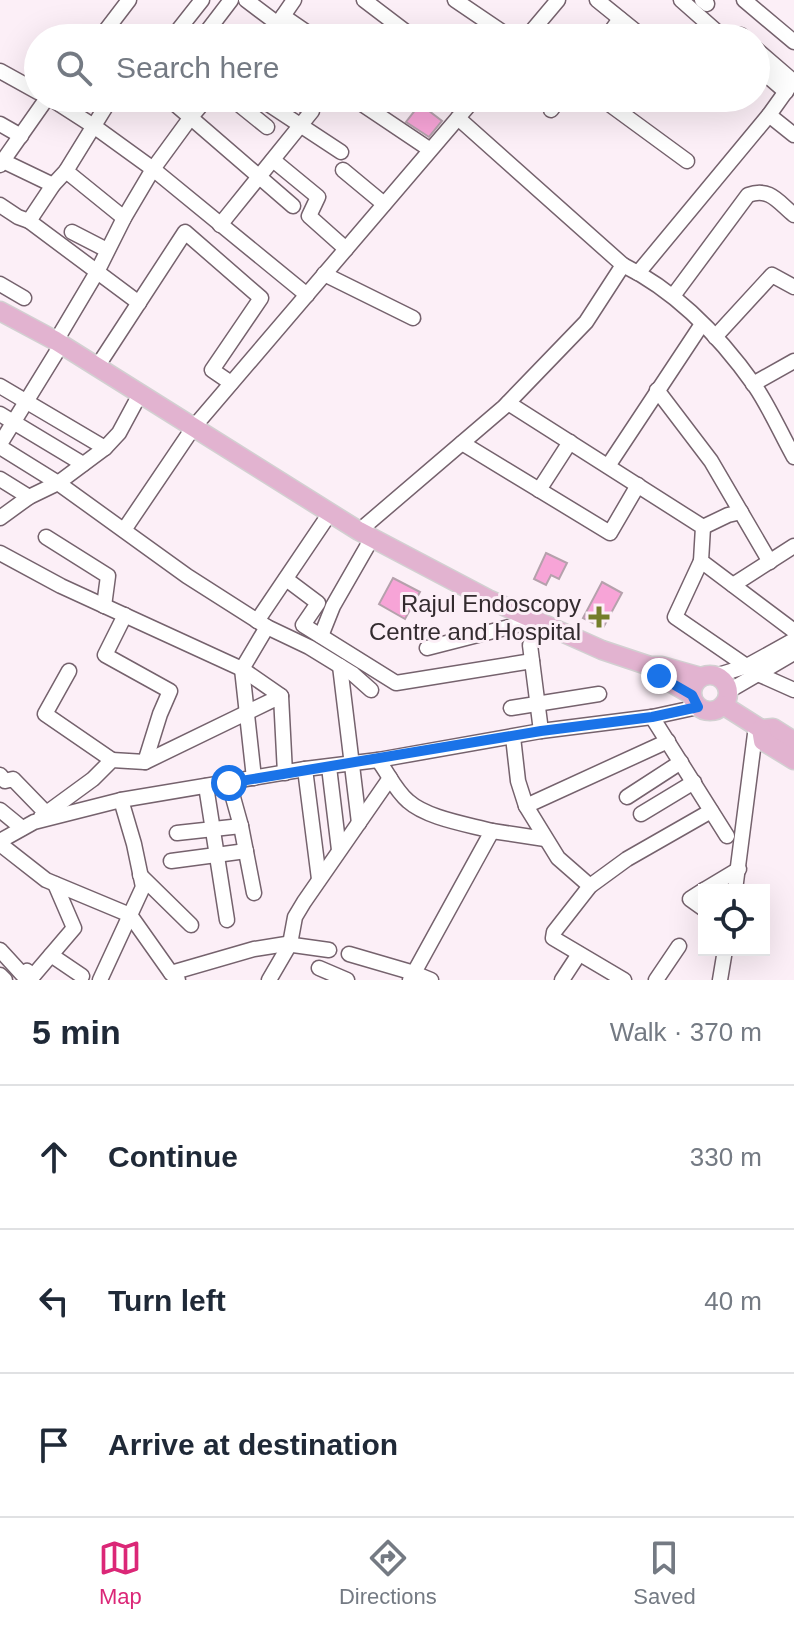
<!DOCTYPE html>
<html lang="en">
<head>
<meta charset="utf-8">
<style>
	:root { --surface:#fff; --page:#f2f2f3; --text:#1f2937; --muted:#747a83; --line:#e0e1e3; --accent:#db2777 }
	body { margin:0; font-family:Arial,sans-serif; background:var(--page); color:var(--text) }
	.controls { position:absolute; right:24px; bottom:24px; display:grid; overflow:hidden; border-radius:0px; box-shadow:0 8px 32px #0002 }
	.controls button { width:72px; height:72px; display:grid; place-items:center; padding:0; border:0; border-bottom:2px solid var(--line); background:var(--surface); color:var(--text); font:40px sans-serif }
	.stop { position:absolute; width:24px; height:24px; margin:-18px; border:6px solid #1a73e8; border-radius:50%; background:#fff }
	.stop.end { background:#1a73e8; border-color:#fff; box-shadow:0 2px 8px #0008 }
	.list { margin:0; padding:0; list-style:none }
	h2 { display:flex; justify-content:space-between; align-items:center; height:104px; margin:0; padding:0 32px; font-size:34px }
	h2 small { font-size:26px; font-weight:400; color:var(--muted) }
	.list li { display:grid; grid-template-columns:52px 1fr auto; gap:24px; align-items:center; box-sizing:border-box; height:144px; padding:0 32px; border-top:2px solid var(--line) }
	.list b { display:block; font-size:30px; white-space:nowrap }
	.list em { font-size:26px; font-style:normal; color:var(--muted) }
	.icon { flex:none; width:44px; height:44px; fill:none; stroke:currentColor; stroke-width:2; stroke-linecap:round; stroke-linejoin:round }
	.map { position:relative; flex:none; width:794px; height:980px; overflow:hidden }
	.search { position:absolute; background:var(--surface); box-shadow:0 8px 32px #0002; left:24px; right:24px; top:24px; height:88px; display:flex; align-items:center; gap:20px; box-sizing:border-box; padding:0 28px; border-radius:44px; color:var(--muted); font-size:30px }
	.sheet { height:536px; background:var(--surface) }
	nav { display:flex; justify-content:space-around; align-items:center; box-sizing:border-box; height:112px; border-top:2px solid var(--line); background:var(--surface); font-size:22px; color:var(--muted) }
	nav a { display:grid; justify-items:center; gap:4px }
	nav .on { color:var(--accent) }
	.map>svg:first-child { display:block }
</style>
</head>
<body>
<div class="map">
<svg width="794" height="980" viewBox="0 0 794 980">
	<rect width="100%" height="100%" fill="#fceff7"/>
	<!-- building -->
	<g fill="#f7a4d7" stroke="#b5a1ac" stroke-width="2">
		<polygon points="420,104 442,121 429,137 406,122"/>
		<polygon points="546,553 567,563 559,579 551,575 546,585 534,579"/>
		<polygon points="393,578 420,592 405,619 379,604"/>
		<polygon points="602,582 622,593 603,628 583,618"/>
	</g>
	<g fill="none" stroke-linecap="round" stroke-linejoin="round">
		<defs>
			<g id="minor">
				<polyline points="246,0 278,24 283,16 315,38"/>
				<polyline points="364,0 414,38"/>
				<polyline points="455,0 511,38"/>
				<polyline points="597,0 644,38"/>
				<polyline points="681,0 724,38"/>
				<polyline points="702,0 707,4"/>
				<polyline points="744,0 794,42"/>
				<polyline points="283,16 294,0"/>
				<polyline points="741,35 743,38"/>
				<polyline points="100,38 129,0"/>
				<polyline points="172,38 202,0"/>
				<polyline points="202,38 231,0"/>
				<polyline points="526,38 558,0"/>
				<polyline points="606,38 620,19"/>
				<polyline points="756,49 793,81"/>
				<polyline points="756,66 786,92"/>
				<polyline points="0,71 38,92"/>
				<polyline points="50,98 95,127 153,169 307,295"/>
				<polyline points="111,98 66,171 53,185 29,221 139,303"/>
				<polyline points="168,98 293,206"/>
				<polyline points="231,98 267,127"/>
				<polyline points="259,98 341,152"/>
				<polyline points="353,98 429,149"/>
				<polyline points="601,98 687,161"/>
				<polyline points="551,110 560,98"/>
				<polyline points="769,115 794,135"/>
				<polyline points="458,118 623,265"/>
				<polyline points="0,124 21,136"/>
				<polyline points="273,160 318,197 309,216 346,249"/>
				<polyline points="3,161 53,185"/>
				<polyline points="0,165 47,98"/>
				<polyline points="343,170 384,204"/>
				<polyline points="66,171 124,218"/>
				<polyline points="0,205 18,217 29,221"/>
				<polyline points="220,225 312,111 294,98"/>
				<polyline points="72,232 107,250"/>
				<polyline points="638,273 769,115 794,80"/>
				<polyline points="324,274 413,318"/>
				<polyline points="0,284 24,298"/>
				<path d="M673,296L748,195C770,187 778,202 794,215"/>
				<polyline points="715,337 772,275 794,287"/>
				<polyline points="56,341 97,272 124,218 153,169 191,117 207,98"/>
				<polyline points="97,367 185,232 261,298 212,370 231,383"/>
				<polyline points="753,384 794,361"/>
				<polyline points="0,386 105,448"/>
				<polyline points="657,390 711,461 770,562"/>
				<polyline points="508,403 703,527 701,561 794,631"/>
				<polyline points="0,414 83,464"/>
				<polyline points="462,443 610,533 638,485"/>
				<polyline points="0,444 61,345"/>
				<polyline points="0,447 58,483 187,576 267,627 309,647 353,674 371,690"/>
				<polyline points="608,466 702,324"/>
				<polyline points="0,479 29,497"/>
				<polyline points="539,490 570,442"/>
				<polyline points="0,518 29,497 58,483 105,448 119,433 140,394"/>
				<polyline points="703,527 728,515 741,512"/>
				<polyline points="124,530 193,428 475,98"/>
				<path d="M359,531L504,407L586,322L623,265C676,291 721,338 755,386C770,408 781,434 794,457"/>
				<polyline points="46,537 108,576 104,606"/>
				<polyline points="0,553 61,586 242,669 281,696"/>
				<polyline points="701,561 675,617 758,674 794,690"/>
				<polyline points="286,579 318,603 303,625 396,683 532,661"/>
				<polyline points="733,585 794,546"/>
				<polyline points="125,615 105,655 170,691 160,714 145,762"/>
				<polyline points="257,621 330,513"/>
				<polyline points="321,636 333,606 372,538"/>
				<polyline points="530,645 541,731"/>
				<polyline points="427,648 536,620"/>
				<polyline points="340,666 359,823"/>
				<polyline points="69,671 45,714 112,760"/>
				<polyline points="715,676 747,666 794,640"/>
				<polyline points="727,692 794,653"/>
				<polyline points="511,708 599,694"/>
				<polyline points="652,717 727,836"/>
				<polyline points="513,737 518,781 526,806 558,858 590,886"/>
				<path d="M378,760C388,773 395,790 408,801C427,818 466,824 492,831L410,980"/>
				<polyline points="329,767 339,850"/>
				<polyline points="305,769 319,879"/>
				<polyline points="0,775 5,781 13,779 46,813"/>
				<polyline points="254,778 242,669 267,627"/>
				<polyline points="229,783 241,826 254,893"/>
				<polyline points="206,786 227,920"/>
				<polyline points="627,797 681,762"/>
				<polyline points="526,806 668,741"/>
				<polyline points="0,810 22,828"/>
				<polyline points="641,814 694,782"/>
				<polyline points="41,817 93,779 112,760 145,762 281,696 285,773"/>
				<polyline points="492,831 545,839"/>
				<polyline points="177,833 241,826"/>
				<polyline points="0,841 34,822 121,800 305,769 378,760 541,731 652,717 698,707"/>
				<polyline points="0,844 46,880 130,915 171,973 178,980"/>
				<polyline points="171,861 246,851"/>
				<polyline points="140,875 191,925"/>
				<polyline points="704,890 739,869"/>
				<polyline points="704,890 690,899 704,909"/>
				<polyline points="735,890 756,726"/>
				<polyline points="0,950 22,974 27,971 33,976 30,980"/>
				<polyline points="349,954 414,973 431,980"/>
				<polyline points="51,955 82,976"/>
				<polyline points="319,968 347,980"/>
				<polyline points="171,973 254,949 286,944 329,950"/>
				<polyline points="0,975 5,980"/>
				<polyline points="33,976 74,928 55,884"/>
				<polyline points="100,980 143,887 134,844 121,800"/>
				<polyline points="269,980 290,944 295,917 304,902 390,778"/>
				<polyline points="562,980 579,954"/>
				<polyline points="624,980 553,938 554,932 590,886 627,859 711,811"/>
				<polyline points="656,980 679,946"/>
				<polyline points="720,980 725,950"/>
			</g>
			<g id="major">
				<polyline points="0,311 56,341 359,531 488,599 602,650 650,666 662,666 701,677"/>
				<polyline points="650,666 659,676 692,695"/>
				<circle cx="710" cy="693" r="18"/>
				<polyline points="723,705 761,729 773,728 794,741"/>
				<polyline points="761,729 763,741 794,760"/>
			</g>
		</defs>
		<!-- minor casing -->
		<use href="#minor" stroke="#75626d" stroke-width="17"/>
		<!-- major casing -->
		<use href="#major" stroke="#d2d0d1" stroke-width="21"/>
		<!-- minor -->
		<use href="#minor" stroke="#fff" stroke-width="14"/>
		<!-- major -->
		<use href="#major" stroke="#e2b3d0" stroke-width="18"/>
	</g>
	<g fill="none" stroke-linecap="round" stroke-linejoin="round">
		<!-- route -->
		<polyline stroke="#1a73e8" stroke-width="10" points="229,783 541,731 652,717 698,707 692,695 659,676"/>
	</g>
	<!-- markers -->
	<path fill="#747e2a" stroke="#fceff7" stroke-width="3" d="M595 605h8v8h8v8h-8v8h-8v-8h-8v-8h8z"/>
	<g text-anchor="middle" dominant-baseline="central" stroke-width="6" stroke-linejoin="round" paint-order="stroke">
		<!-- poi labels -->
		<g font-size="24" fill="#332b2f" stroke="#fceff7" text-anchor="end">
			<text x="581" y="603">Rajul Endoscopy<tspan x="581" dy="28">Centre and Hospital</tspan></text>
		</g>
	</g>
</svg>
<div class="controls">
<button><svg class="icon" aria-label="locate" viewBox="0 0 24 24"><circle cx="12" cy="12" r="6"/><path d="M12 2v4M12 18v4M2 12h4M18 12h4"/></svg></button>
</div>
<div class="stop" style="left:229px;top:783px"></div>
<div class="stop end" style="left:659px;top:676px"></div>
<div class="search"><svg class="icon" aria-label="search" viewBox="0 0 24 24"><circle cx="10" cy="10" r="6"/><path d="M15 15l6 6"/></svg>Search here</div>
</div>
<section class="sheet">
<h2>5 min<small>Walk · 370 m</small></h2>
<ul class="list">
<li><svg class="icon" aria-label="ahead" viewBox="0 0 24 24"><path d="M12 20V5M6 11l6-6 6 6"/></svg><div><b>Continue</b></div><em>330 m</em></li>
<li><svg class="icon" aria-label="left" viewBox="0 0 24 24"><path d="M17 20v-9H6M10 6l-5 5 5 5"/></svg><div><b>Turn left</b></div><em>40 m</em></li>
<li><svg class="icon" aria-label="arrive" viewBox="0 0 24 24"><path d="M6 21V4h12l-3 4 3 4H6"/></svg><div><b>Arrive at destination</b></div></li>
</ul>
</section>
<nav>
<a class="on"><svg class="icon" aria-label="map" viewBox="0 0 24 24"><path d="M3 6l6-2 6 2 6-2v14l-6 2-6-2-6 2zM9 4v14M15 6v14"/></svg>Map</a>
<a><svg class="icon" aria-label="directions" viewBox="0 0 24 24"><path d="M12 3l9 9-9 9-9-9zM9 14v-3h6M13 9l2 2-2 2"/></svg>Directions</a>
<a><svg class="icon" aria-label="saved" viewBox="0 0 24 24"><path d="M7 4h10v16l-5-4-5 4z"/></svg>Saved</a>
</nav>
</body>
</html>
